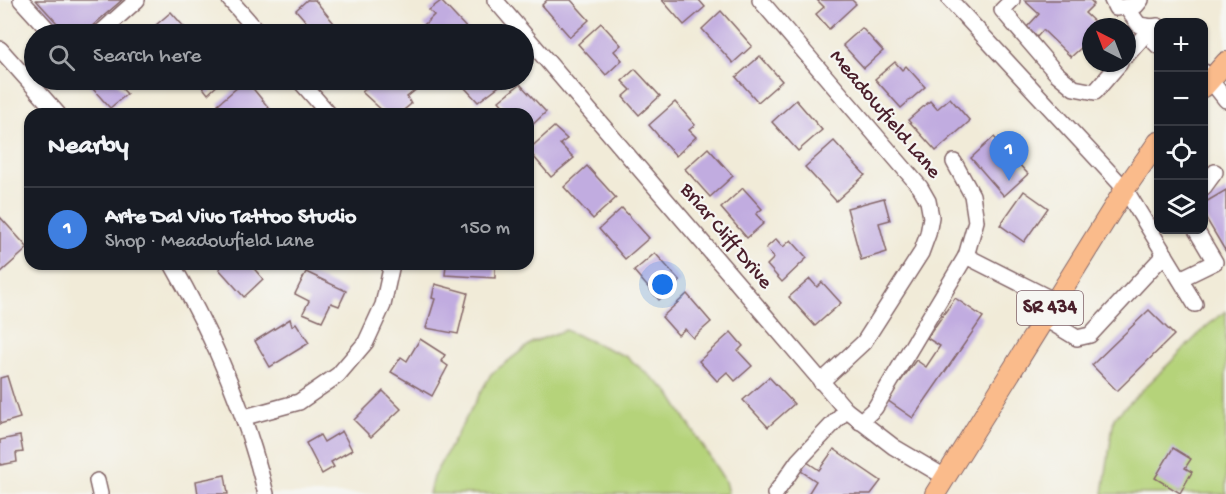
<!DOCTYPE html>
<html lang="en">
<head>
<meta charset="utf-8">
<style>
	:root { --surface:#171b24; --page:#20242c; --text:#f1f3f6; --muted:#9ea1a6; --line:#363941; --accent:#ea580c }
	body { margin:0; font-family:"Gochi Hand",sans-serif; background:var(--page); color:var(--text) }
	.controls { position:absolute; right:18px; top:18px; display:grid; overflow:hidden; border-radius:12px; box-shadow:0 2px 4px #0004 }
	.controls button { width:54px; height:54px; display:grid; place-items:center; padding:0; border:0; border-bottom:2px solid var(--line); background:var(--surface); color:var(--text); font:30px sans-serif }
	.compass { position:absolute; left:1082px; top:18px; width:54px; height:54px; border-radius:50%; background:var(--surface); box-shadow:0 2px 4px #0004; rotate:318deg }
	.you { position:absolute; left:663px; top:285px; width:21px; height:21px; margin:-15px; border:4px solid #fff; border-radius:50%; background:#1a73e8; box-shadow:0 0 0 9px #1a73e833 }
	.badge { display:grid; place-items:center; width:39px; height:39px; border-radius:50%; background:var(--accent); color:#fff; font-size:20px; font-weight:700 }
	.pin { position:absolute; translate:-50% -50px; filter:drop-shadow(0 2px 3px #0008) }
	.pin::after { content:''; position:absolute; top:32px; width:21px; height:18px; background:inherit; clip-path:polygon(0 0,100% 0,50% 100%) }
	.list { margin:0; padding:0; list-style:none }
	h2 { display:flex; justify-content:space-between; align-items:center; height:78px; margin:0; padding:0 24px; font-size:26px }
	h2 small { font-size:20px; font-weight:400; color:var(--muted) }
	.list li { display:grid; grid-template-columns:39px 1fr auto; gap:18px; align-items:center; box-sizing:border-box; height:84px; padding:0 24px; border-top:2px solid var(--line) }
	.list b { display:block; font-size:22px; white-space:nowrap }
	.list p { margin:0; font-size:20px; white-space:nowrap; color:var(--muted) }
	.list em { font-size:20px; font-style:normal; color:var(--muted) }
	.icon { flex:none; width:33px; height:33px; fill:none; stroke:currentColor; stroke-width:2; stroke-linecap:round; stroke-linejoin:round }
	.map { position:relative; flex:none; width:1226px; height:494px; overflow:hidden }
	.search { position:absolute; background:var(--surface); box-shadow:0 2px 4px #0004; left:24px; top:24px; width:510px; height:66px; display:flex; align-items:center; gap:15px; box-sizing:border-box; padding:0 21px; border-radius:33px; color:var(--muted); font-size:22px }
	.panel { position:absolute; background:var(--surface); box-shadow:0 2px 4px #0004; left:24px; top:108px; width:510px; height:162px; border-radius:18px }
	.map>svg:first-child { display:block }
</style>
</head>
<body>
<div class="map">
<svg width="1226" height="494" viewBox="0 0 1226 494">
	<rect width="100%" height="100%" fill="#f6f6f2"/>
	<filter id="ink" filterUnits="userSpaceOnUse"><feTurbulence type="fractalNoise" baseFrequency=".0167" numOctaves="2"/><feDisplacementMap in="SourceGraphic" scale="12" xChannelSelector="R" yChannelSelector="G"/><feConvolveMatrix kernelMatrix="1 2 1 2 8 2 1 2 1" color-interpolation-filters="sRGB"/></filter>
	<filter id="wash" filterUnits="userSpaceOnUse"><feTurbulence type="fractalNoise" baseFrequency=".008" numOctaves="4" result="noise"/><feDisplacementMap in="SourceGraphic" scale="24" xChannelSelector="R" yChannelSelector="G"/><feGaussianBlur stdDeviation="1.35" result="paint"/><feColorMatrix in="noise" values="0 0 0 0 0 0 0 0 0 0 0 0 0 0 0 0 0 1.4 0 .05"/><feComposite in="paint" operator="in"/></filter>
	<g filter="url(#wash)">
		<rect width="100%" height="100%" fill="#f1ebd8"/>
		<!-- green -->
		<g fill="#b5d37a" stroke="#807952" stroke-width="1.5">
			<polygon points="1226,311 1226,494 1103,494 1114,418 1207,326"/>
			<polygon points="565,330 627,357 668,391 725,481 728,494 429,494 433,477 491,374 533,342"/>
		</g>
		<g id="blocks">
			<!-- building -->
			<g fill="#c1ace0">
				<polygon points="36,0 122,0 83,34 67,34"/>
				<polygon points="307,0 315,0 338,28 329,34 317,34 296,10"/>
				<polygon points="547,0 571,0 589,20 570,37 542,5"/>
				<polygon points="662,0 699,0 705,7 684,25"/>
				<polygon points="817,0 852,0 856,4 829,29 816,14 824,7"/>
				<polygon points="1024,0 1090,0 1094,4 1085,13 1100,27 1091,27 1091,52 1088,55 1081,48 1071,57 1043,30 1037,37 1027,27 1039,14"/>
				<polygon points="441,1 472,34 442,34 444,33 440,29 432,33 424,25 434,15 429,10"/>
				<polygon points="721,11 752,46 733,63 702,29"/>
				<polygon points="171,12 186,29 178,34 159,34 162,31 156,25"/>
				<polygon points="601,23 621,45 614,51 622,60 606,75 578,44"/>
				<polygon points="862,28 883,51 864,68 843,45"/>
				<polygon points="760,56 782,81 758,102 736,77"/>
				<polygon points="895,62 902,70 906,66 925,87 901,108 875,79"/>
				<polygon points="635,69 660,96 639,115 623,97 631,90 622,81"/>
				<polygon points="85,80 114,80 127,94 110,108"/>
				<polygon points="197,80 223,80 208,94"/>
				<polygon points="246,80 273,113 214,114 221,107 218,104"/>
				<polygon points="378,80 393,80 399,86 407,80 411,80 418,88 407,97 411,104 399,114 386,114 362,92"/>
				<polygon points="474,80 507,80 478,102 465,88"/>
				<polygon points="520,84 546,112 528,129 528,114 510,114 499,101"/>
				<polygon points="950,98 970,121 936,151 908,120 930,101 937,109"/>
				<polygon points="796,100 822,130 798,151 772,122"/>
				<polygon points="675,102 695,125 689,130 696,137 676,156 649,125"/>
				<polygon points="554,127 567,139 560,144 574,158 551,177 528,150"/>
				<polygon points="994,137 1028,174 1004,196 971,158"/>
				<polygon points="834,141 865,175 836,201 805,167"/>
				<polygon points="708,148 733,176 710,197 685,169"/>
				<polygon points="587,166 616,198 593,219 564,187"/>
				<polygon points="743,188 762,209 756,214 764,223 747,238 721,208"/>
				<polygon points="1226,190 1226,252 1204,215 1204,203"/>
				<polygon points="1024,191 1048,208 1024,242 1000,225"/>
				<polygon points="884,198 890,220 879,223 887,252 861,260 847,208"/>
				<polygon points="622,208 649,238 625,259 599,229"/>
				<polygon points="0,217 28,248 0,273"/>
				<polygon points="776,239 783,247 791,240 807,258 782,282 767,265 774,258 766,248"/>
				<polygon points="655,253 680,281 659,300 634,271"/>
				<polygon points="224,264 250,264 263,279 244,297 219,269"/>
				<polygon points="446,264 495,264 495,278 445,275"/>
				<polygon points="306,272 346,291 339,306 331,303 322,321 303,313 309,301 295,294"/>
				<polygon points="810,279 817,287 822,282 841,303 815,326 789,297"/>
				<polygon points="435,284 468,293 458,334 426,328 435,299 432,298"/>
				<polygon points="687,294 711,322 693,338 685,329 678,335 662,317"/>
				<polygon points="955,298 983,317 913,418 887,400 916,360 926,367 940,346 927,338"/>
				<polygon points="1149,310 1174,335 1117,391 1092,365"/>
				<polygon points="290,319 292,326 296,323 309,343 270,367 255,341"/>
				<polygon points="731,332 743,346 738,351 752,366 735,381 727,372 717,381 699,361"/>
				<polygon points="420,339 445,355 441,361 448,366 432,396 391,372 401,357 407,361"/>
				<polygon points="7,376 20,418 0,424 0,378"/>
				<polygon points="769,377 794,404 768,427 743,400"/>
				<polygon points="383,391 401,409 371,437 354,420"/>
				<polygon points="342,431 352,450 331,462 334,467 322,474 306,443 320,435 324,442"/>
				<polygon points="20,436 23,452 16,453 17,462 0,465 0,440"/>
				<polygon points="1173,448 1191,459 1185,468 1192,472 1180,493 1155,478"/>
				<polygon points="834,449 881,481 871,494 808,494 816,481 801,471 807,462 819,470"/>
				<polygon points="225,475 228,494 198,494 196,481"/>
			</g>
		</g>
	</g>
	<g filter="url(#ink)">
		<use href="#blocks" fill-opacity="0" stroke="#846668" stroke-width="1.5"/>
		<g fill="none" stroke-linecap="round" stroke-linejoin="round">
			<defs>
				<g id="minor">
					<polyline points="21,0 52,34"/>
					<polyline points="230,0 260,34"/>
					<polyline points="495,0 846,410 894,447 945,477"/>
					<polyline points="760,0 920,187 928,201 931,217 928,234 921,253 864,342 821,382"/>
					<polyline points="950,0 1125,189 1195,304"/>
					<polyline points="1012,0 1002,10 1056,73 1074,88 1095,92 1120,63"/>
					<polyline points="1112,0 1116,8 1136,6 1141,0"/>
					<polyline points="1126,7 1139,25 1152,27"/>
					<polyline points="1158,26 1152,27 1155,43 1158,46"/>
					<polyline points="99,34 137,0"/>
					<polyline points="0,49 58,114"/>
					<polyline points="1127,55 1152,27"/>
					<polyline points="1204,72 1226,100"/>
					<polyline points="299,80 329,114"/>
					<polyline points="954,162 972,195 976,221 966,256"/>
					<polyline points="1204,187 1215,172"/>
					<path d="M172,264C214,337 246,412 266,494"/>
					<polyline points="1180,279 1215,262 1196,230"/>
					<polyline points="1044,318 1077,338 1090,335 1165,254"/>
					<polyline points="245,417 299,402 338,375 366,342 383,305 392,264"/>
					<polyline points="860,422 875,408 966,256 1055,301"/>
					<polyline points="97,481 100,494"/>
					<polyline points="775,494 798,461 846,410"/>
				</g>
				<g id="major">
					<polyline points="1204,87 1226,62"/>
					<polyline points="935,494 1125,189 1158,142"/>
				</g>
			</defs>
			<!-- minor casing -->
			<use href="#minor" stroke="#846668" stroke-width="18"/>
			<!-- major casing -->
			<use href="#major" stroke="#846668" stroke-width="22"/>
			<!-- minor -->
			<use href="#minor" stroke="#fff" stroke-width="15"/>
			<!-- major -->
			<use href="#major" stroke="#fabb8b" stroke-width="20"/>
		</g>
	</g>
	<g text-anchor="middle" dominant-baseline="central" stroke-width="4.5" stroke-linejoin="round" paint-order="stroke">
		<!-- shield labels -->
		<rect fill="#f6f6f2" stroke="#7e6067" stroke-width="1.5" x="1017" y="291" width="66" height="34" rx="4.5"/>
		<g font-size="20" font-weight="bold" fill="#4a1f2b">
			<text x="1050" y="308">SR 434</text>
		</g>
		<!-- street labels -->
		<g font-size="21" fill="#4a1f2b" stroke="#f6f6f2">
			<text transform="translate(884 115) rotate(50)">Meadowfield Lane</text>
			<text transform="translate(725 237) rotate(50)">Briar Cliff Drive</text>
		</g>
	</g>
</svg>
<div class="controls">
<button>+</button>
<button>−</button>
<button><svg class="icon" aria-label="locate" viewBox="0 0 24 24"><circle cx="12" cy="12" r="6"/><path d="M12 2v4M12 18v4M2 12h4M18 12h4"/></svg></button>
<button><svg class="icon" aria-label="layers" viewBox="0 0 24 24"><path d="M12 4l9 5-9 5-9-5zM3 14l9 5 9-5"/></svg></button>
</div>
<svg class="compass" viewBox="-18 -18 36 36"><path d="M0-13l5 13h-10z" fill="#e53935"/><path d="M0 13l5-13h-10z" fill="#9ea1a6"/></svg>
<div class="you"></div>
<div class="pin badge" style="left:1009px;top:181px;background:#3f7fe0">1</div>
<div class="search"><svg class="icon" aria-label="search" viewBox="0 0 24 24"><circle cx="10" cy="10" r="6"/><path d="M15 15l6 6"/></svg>Search here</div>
<section class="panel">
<h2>Nearby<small></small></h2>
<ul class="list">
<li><span class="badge" style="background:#3f7fe0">1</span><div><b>Arte Dal Vivo Tattoo Studio</b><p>Shop · Meadowfield Lane</p></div><em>150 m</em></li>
</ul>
</section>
</div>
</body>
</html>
